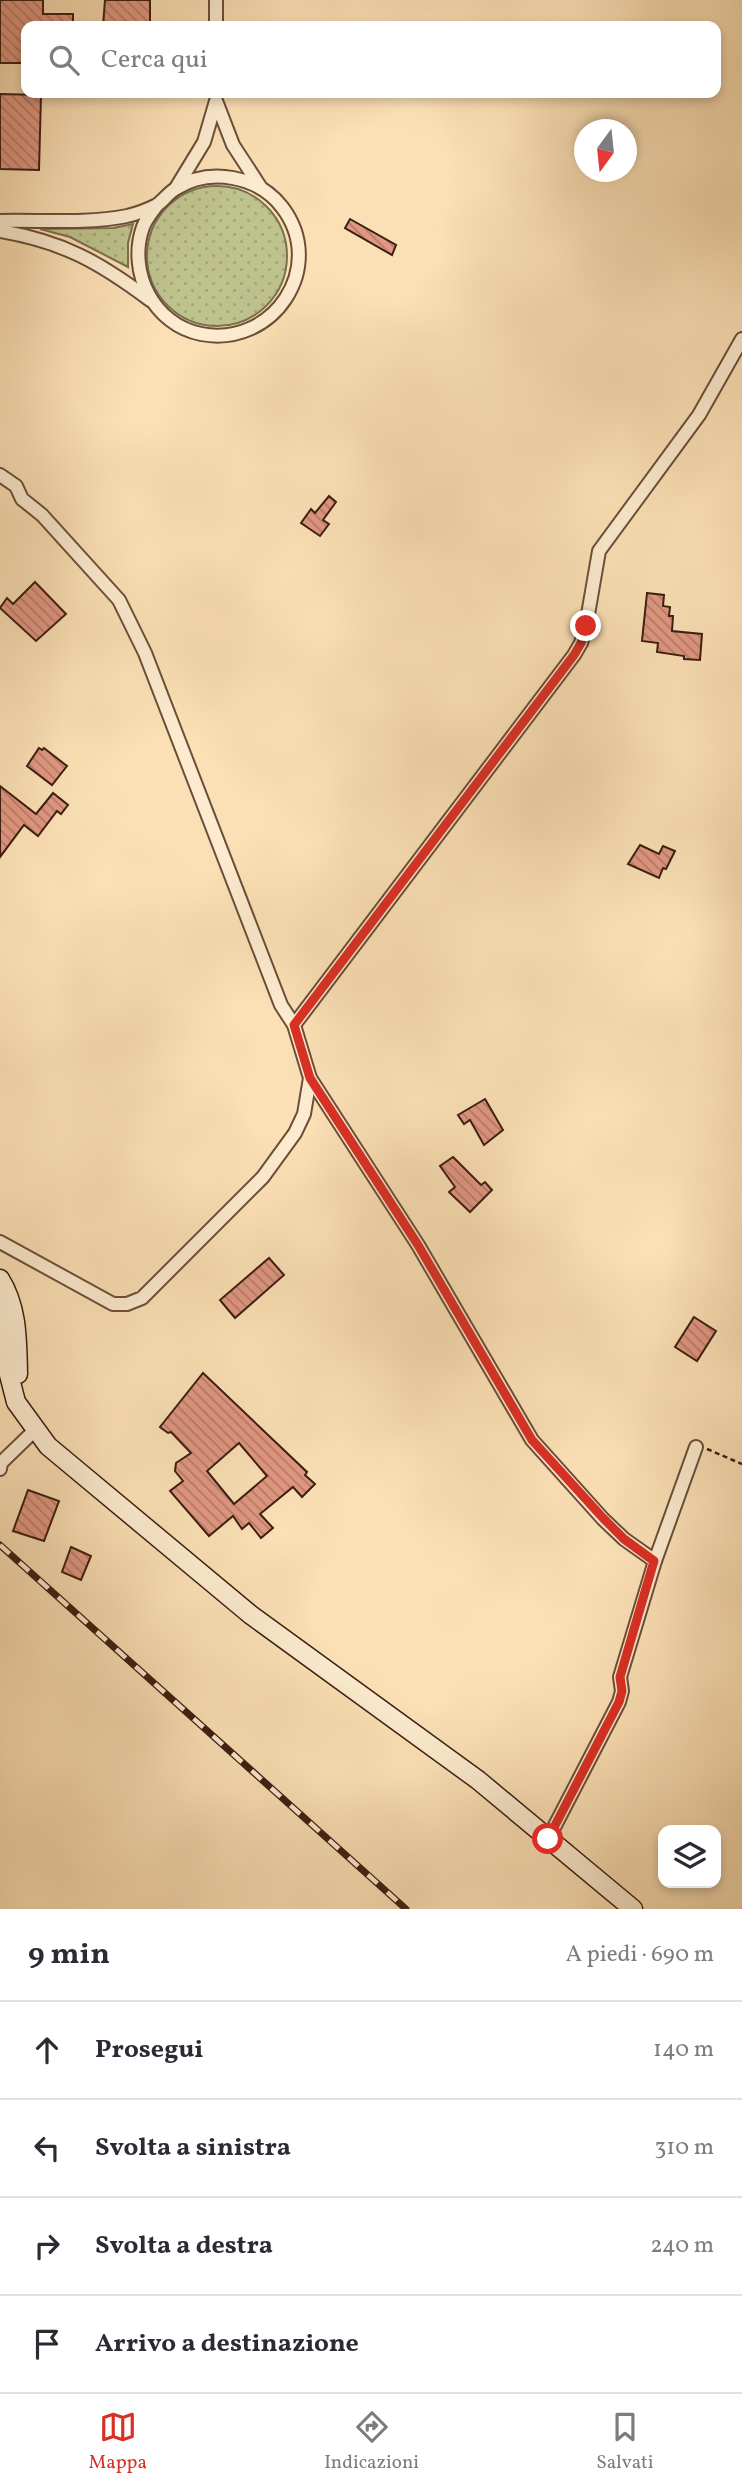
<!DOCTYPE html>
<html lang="it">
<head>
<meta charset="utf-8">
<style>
	:root { --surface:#fff; --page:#f2f2f3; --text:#2b2b33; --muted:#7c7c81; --line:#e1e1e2; --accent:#d93025 }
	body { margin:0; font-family:Vollkorn,serif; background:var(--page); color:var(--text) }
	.controls { position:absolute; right:21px; bottom:21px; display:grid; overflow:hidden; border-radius:14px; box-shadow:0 4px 10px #0003 }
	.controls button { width:63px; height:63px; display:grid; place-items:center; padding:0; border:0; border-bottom:2px solid var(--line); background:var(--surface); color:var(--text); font:35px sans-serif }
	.compass { position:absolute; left:574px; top:119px; width:63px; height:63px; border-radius:50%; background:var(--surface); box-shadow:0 4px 10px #0003; rotate:195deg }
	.stop { position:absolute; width:21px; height:21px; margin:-16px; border:5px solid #d93025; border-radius:50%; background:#fff }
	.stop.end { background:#d93025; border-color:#fff; box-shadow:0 2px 7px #0008 }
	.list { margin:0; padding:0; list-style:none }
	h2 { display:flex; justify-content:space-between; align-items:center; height:91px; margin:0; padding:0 28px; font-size:30px }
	h2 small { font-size:23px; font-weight:400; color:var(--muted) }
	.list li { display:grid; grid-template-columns:46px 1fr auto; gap:21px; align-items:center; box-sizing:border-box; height:98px; padding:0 28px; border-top:2px solid var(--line) }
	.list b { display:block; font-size:26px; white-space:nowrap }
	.list em { font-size:23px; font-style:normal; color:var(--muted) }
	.icon { flex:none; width:38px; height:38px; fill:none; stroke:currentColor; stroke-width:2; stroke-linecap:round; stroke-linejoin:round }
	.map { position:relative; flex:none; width:742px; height:1909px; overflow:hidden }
	.search { position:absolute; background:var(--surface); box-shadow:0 4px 10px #0003; left:21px; right:21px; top:21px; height:77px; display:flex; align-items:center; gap:18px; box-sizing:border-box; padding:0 24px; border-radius:14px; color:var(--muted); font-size:26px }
	.sheet { height:483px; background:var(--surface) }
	nav { display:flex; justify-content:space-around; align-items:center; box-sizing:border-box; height:98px; border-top:2px solid var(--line); background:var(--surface); font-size:19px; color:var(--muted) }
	nav a { display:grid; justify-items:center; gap:4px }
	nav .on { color:var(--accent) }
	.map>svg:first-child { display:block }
</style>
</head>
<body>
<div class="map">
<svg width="742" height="1909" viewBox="0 0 742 1909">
	<defs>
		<pattern id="grass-dots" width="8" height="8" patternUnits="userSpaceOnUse" patternTransform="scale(1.75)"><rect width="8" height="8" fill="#bec28d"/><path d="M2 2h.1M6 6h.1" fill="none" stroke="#a4a679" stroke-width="1.8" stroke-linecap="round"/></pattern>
		<pattern id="building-back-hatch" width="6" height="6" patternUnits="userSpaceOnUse" patternTransform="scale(1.75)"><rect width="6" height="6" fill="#e19782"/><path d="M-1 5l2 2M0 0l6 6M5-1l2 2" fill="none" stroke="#b87b69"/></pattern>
	</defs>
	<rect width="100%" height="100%" fill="#fbe0b5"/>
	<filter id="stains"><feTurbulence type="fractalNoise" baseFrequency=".00286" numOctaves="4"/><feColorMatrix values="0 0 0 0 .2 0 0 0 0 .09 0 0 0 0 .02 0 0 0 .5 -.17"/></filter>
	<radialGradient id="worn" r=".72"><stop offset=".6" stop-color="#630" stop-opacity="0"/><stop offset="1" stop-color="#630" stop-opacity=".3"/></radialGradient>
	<!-- grass -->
	<g fill="url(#grass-dots)" stroke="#7d704e" stroke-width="2">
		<circle cx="217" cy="256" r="70"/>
		<polygon points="133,224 128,243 128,267 70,237 40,229 113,228"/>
	</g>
	<!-- building -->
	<g fill="url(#building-back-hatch)" stroke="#3c1d10" stroke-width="2" fill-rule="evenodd">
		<polygon points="0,0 43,0 43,14 73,14 73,26 26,26 26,63 0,63"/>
		<polygon points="105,0 150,0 150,26 103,26"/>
		<polygon points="0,94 41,95 39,170 0,169"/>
		<polygon points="350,219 396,245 392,255 345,228"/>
		<polygon points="329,496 336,502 323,520 329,524 320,536 301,523 311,509 315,513"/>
		<polygon points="35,582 66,614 36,641 0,608 7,598 13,604"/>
		<polygon points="647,593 664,595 663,606 670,607 669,616 673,616 672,631 702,634 700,660 684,659 684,656 657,652 658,643 642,641"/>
		<polygon points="39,748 42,750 44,748 67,766 52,785 27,766"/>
		<polygon points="0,786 36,814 53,793 68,805 61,814 57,811 38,836 24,825 0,857"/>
		<polygon points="640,845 659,854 663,846 675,851 666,869 663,868 659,878 628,864"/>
		<polygon points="485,1099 503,1130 484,1145 470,1120 464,1124 458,1115"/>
		<polygon points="453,1157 481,1185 485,1182 492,1190 470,1212 449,1192 455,1187 440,1166"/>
		<polygon points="269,1258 284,1275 235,1318 220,1300"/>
		<polygon points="694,1317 716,1331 697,1361 675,1347"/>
		<path d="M203,1373L307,1472L305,1475L315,1484L302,1497L293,1487L260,1514L273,1528L261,1538L249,1523L242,1529L233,1516L209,1536L170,1491L183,1481L175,1471L176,1463L191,1453L171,1432L168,1433L160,1427ZM239,1443L267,1476L234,1504L207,1471Z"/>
		<polygon points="28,1490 59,1501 44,1541 13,1531"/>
		<polygon points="71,1547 91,1556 81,1580 62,1572"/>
	</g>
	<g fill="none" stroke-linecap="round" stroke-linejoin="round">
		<defs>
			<g id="minor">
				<polyline points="216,0 216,26"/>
				<polyline points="176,188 204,142 216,101 233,145 261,188"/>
				<path d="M0,221C42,220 86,224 127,216C136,214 149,209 157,205C164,200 169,192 177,188C210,167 258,176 282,207C328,267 273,348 201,334C154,325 127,272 143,227C146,219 152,212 157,205"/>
				<path d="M0,231C64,242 99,262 150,300"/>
				<polyline points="0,475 16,486 22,499 42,515 119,600 145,653 281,1005 294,1025"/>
				<polyline points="310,1078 418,1245 532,1440 603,1519 624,1539 655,1561"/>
				<polyline points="0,1242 113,1304 127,1304 142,1298 263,1177 295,1133 304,1114 310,1078 294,1025 574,655 581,643 586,626 599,551 699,415 742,339"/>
				<polyline points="0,1469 1,1463 36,1429"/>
				<polyline points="548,1839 619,1702 622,1691 620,1677 655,1561 696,1447"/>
			</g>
			<g id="secondary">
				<path d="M0,1279C18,1308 17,1340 18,1374"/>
				<polyline points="0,1300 6,1363 16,1402 48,1446 251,1615 478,1780 633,1909"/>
			</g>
		</defs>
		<!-- minor casing -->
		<use href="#minor" stroke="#6c4e39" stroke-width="16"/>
		<!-- secondary casing -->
		<use href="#secondary" stroke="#3c1d10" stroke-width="21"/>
		<!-- path -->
		<polyline stroke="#3c1d10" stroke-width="2.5" stroke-dasharray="5 3.5" stroke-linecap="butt" points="707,1449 742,1464"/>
		<!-- minor -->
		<use href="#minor" stroke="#fcebcf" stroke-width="12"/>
		<!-- secondary -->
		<use href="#secondary" stroke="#fcebcf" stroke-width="18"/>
		<defs>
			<polyline id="rail" points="0,1545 406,1909"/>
		</defs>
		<!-- rail casing -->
		<use href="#rail" stroke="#3c1d10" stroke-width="7"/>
		<!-- rail -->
		<use href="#rail" stroke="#fcebcf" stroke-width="4.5" stroke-dasharray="13" stroke-linecap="butt"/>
	</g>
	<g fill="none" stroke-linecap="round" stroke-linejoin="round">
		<!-- route -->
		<polyline stroke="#d93025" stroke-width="9" points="548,1839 619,1702 622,1691 620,1677 654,1561 624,1539 603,1518 532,1440 418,1245 310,1078 294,1025 574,655 581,643 586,626"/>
	</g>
	<rect width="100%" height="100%" filter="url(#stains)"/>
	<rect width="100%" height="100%" fill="url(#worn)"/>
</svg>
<div class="controls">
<button><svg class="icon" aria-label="layers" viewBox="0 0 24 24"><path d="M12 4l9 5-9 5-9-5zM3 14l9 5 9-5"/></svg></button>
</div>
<svg class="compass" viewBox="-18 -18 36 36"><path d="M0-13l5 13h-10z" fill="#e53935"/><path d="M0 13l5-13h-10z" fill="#7c7c81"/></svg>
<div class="stop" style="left:548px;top:1839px"></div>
<div class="stop end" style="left:586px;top:626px"></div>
<div class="search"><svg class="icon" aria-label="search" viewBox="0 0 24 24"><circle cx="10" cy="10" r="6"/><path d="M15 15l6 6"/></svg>Cerca qui</div>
</div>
<section class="sheet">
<h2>9 min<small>A piedi · 690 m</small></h2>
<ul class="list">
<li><svg class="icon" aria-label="ahead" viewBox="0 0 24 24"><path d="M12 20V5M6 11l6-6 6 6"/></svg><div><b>Prosegui</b></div><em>140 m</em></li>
<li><svg class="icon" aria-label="left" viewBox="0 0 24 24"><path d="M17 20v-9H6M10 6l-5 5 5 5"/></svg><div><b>Svolta a sinistra</b></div><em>310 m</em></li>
<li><svg class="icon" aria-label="right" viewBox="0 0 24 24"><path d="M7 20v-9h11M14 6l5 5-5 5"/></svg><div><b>Svolta a destra</b></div><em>240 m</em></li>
<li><svg class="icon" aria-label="arrive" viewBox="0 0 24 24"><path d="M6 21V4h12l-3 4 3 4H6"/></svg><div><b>Arrivo a destinazione</b></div></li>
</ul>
</section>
<nav>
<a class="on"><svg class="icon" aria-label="map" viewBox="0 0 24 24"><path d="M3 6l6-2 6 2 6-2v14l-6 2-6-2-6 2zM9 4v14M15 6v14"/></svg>Mappa</a>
<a><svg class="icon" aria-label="directions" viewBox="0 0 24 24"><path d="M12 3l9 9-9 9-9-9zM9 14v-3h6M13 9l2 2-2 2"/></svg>Indicazioni</a>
<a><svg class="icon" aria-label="saved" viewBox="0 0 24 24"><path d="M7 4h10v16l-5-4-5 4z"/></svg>Salvati</a>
</nav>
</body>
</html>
